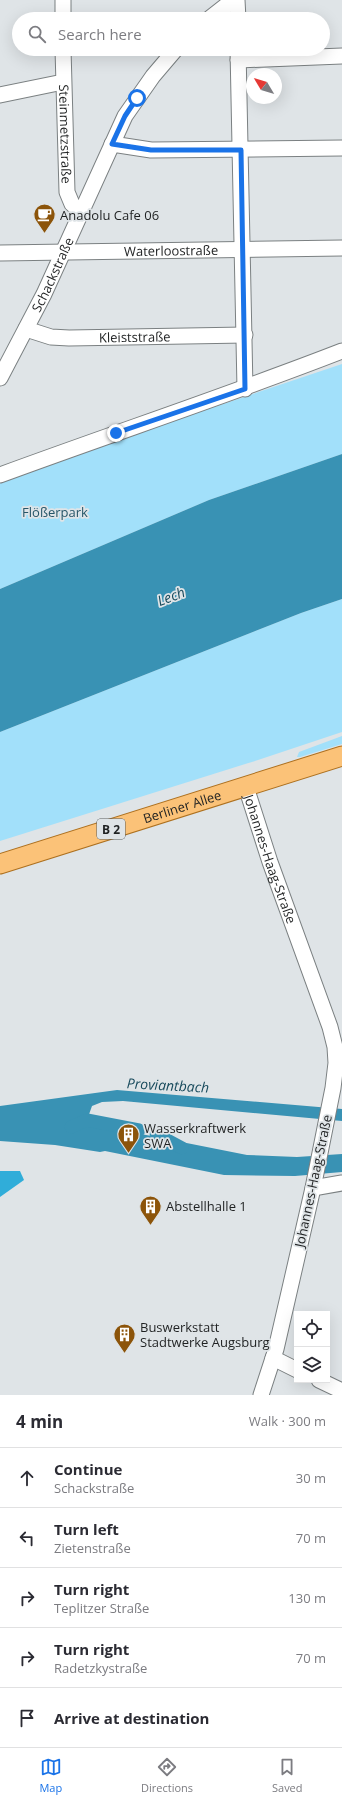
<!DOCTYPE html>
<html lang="en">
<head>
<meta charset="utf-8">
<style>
	:root { --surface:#fff; --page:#f7f7f7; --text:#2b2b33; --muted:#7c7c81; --line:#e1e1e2; --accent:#1a73e8 }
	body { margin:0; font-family:"Open Sans",sans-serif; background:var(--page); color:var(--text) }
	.controls { position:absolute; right:12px; bottom:12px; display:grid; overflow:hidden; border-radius:0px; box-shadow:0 4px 16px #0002 }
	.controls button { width:36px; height:36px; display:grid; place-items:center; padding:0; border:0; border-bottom:1px solid var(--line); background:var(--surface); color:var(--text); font:20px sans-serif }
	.compass { position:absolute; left:246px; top:68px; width:36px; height:36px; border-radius:50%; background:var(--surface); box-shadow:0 4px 16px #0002; rotate:308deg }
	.stop { position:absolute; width:12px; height:12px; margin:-9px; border:3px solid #1a73e8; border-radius:50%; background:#fff }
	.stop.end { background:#1a73e8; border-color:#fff; box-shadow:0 1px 4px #0008 }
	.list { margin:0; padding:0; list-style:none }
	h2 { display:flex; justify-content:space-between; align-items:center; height:52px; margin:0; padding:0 16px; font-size:17px }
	h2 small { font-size:13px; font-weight:400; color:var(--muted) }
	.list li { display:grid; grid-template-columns:26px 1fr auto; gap:12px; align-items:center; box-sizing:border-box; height:60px; padding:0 16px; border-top:1px solid var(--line) }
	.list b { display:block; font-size:15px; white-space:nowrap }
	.list p { margin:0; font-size:13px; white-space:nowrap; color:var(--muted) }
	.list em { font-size:13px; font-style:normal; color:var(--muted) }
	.icon { flex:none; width:22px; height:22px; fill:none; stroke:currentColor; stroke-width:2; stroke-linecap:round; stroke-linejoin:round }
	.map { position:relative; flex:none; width:342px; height:1395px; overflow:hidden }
	.search { position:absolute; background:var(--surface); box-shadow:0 4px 16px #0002; left:12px; right:12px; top:12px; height:44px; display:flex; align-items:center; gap:10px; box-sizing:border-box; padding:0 14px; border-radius:22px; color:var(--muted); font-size:15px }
	.sheet { height:352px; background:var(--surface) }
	nav { display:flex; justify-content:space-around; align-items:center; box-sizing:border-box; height:56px; border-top:1px solid var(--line); background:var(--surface); font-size:11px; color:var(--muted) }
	nav a { display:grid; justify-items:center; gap:2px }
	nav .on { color:var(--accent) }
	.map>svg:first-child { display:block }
</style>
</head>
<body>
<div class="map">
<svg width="342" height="1395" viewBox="0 0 342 1395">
	<rect width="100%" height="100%" fill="#dfe4e7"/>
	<!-- green -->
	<g fill="#a2e0fa">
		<polygon points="342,364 342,454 209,500 0,589 0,479"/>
		<polygon points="342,599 342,732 258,760 0,841 0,732 301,613"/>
		<polygon points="342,736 342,744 300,757 297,757 299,752"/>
	</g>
	<!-- forest -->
	<polygon fill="#30add9" points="0,1171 20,1171 24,1180 0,1197"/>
	<!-- water -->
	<g fill="#3992b4">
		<polygon points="342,454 342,599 301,613 0,732 0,589 209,500"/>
		<polygon points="117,1090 342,1109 342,1121 123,1101 102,1102 92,1106 87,1120 94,1127 116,1131 116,1129 247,1155 297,1157 342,1154 342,1172 295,1176 224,1175 105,1151 100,1152 55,1145 0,1141 0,1106"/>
	</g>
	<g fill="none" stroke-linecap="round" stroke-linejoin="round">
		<!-- canal -->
		<g stroke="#3992b4" stroke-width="13">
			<polyline points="71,1127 87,1120 139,1130"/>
			<polyline points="156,1134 182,1148"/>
		</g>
		<defs>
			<g id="minor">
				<polyline points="63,0 63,19"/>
				<polyline points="237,0 238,19"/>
				<polyline points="209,19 233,0"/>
				<path id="s1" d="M63,49L67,192L72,204L82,213"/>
				<polyline points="238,49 245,389"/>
				<polyline points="238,60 342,56"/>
				<polyline points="0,95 63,82"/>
				<polyline points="112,144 151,150 342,148"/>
				<path id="s2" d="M0,253L342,248"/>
				<path id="s3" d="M26,329L51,337L69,338L245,335"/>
				<path id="s4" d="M0,378L44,294L125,116L153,76L176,49"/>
				<path d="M0,475C114,433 229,395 342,351"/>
				<path id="s5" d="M246,787L270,862L330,1027L335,1047L336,1063L333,1088L313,1188L276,1349L261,1395"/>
				<polyline points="313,1188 342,1183"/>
				<polyline points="273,1358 297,1370"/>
				<polyline points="319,1380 342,1391"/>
			</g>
			<g id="major">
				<path id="s6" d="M0,864L342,756"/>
			</g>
		</defs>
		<!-- minor casing -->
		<use href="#minor" stroke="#7b8082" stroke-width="17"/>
		<!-- major casing -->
		<use href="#major" stroke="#ad701f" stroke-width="21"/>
		<!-- minor -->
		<use href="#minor" stroke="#fff" stroke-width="15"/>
		<!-- major -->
		<use href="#major" stroke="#fbc278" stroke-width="19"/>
	</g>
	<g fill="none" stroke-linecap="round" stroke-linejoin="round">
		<!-- route -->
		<polyline stroke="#1a73e8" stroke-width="5" points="116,433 245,389 241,150 151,150 112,144 125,116 137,98"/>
	</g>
	<!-- icons -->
	<defs>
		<symbol id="cafe-pin" viewBox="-11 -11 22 30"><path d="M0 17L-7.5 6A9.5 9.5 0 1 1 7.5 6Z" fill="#8c540a" stroke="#dfe4e7"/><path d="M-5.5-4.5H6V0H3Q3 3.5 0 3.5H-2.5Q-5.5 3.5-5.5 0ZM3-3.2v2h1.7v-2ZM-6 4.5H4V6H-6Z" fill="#fff"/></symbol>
		<symbol id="building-pin" viewBox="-11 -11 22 30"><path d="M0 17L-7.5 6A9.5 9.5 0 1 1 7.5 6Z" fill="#8c540a" stroke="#dfe4e7"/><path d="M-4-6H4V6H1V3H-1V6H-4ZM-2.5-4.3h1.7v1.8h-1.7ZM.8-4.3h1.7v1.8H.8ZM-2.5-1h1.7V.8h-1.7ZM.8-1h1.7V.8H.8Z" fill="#fff"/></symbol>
	</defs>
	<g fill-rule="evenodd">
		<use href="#cafe-pin" x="32" y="202" width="25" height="34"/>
		<use href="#building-pin" x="116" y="1122" width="25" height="34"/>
		<use href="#building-pin" x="138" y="1194" width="25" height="34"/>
		<use href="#building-pin" x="112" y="1322" width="25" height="34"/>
	</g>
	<g text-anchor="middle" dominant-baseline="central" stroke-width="3.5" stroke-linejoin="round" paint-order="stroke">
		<!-- shield labels -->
		<rect fill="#dfe4e7" stroke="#595c5d" stroke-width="1" x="97" y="819" width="28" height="20" rx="3"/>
		<g font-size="12" font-weight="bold" fill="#1f2122">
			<text x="111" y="829">B 2</text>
		</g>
		<!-- street labels -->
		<g font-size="13" fill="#1f2122" stroke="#dfe4e7">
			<text stroke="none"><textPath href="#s1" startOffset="85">Steinmetzstraße</textPath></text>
			<text stroke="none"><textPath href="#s2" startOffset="171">Waterloostraße</textPath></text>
			<text stroke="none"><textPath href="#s4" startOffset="116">Schackstraße</textPath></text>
			<text stroke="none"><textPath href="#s3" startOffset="110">Kleiststraße</textPath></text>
			<text stroke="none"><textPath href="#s6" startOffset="191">Berliner Allee</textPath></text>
			<text stroke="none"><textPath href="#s5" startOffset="76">Johannes-Haag-Straße</textPath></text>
			<text transform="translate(313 1181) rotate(-78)">Johannes-Haag-Straße</text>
		</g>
		<!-- poi labels -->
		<g font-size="13" fill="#1f2122" stroke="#dfe4e7" text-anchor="start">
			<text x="60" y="215">Anadolu Cafe 06</text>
			<text x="144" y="1128">Wasserkraftwerk<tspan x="144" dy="15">SWA</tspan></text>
			<text x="166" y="1206">Abstellhalle 1</text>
			<text x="140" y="1327">Buswerkstatt<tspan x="140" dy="15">Stadtwerke Augsburg</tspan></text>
		</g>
		<!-- park labels -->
		<g font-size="13" fill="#265669" stroke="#dfe4e7">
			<text x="55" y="512">Flößerpark</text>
		</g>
		<!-- water labels -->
		<g font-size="14" font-style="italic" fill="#184a5c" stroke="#dfe4e7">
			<text transform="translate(171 596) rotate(-21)">Lech</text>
			<text transform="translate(168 1085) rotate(3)">Proviantbach</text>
		</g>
	</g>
</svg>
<div class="controls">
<button><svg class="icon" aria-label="locate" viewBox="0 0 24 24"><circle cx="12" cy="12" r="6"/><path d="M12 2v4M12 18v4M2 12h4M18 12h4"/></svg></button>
<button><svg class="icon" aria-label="layers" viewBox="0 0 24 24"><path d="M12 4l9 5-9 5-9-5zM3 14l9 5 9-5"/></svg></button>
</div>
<svg class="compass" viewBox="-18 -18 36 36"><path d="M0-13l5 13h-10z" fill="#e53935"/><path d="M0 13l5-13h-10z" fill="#7c7c81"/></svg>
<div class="stop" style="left:137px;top:98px"></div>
<div class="stop end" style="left:116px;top:433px"></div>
<div class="search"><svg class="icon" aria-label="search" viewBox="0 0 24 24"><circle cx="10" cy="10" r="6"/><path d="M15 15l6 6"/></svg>Search here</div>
</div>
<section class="sheet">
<h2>4 min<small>Walk · 300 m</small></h2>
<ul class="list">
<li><svg class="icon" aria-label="ahead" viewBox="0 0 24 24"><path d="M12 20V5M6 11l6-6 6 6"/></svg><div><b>Continue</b><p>Schackstraße</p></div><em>30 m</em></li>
<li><svg class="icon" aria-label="left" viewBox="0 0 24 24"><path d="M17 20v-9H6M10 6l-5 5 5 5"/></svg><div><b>Turn left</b><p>Zietenstraße</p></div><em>70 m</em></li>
<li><svg class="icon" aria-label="right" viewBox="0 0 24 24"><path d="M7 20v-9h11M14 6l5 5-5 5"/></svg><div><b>Turn right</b><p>Teplitzer Straße</p></div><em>130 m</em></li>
<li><svg class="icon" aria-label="right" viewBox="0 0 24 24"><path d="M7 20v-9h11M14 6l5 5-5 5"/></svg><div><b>Turn right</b><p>Radetzkystraße</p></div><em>70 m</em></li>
<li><svg class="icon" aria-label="arrive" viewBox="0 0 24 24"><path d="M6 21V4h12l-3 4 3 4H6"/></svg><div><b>Arrive at destination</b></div></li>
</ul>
</section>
<nav>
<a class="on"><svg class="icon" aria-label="map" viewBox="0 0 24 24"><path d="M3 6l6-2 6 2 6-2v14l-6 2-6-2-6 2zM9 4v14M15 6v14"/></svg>Map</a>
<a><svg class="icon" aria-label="directions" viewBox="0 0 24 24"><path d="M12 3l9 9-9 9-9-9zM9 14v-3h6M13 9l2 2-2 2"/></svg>Directions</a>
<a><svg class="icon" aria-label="saved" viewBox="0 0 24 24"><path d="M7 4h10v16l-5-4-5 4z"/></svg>Saved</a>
</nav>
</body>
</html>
